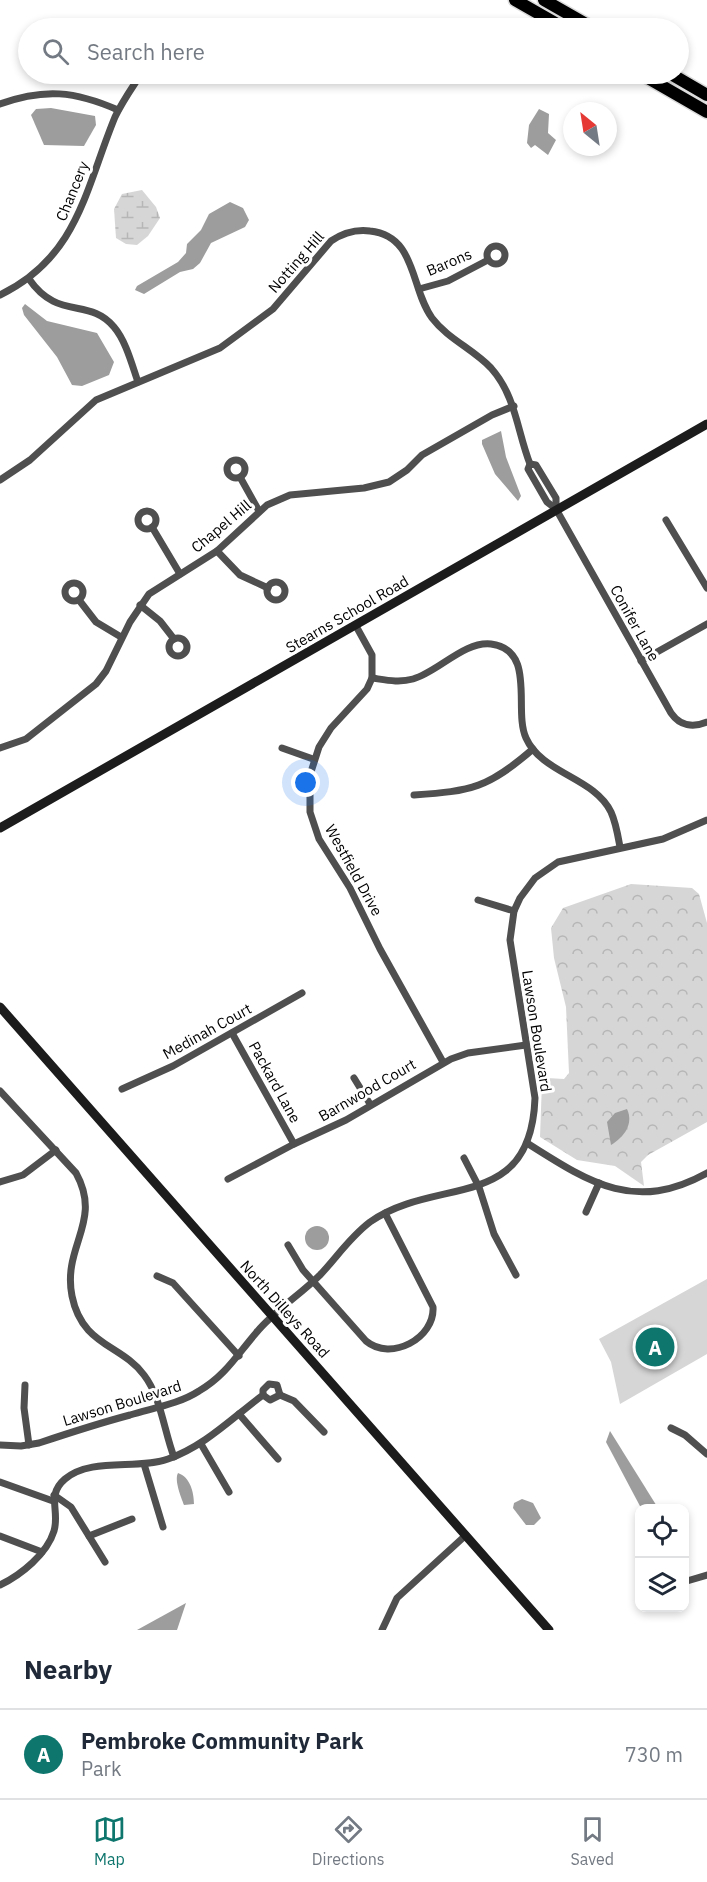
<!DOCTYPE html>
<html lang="en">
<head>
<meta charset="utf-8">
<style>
	:root { --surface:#fff; --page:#f6f6f7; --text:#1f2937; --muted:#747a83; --line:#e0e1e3; --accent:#0f766e }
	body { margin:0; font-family:"IBM Plex Sans",sans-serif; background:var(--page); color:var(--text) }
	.controls { position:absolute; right:18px; bottom:18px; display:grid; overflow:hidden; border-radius:12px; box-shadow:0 3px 9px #0003 }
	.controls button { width:54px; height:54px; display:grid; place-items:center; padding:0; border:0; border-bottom:2px solid var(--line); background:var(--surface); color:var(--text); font:30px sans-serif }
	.compass { position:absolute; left:563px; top:102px; width:54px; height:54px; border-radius:50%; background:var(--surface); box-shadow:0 3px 9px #0003; rotate:330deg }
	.you { position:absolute; left:306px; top:783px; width:21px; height:21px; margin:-15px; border:4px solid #fff; border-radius:50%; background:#1a73e8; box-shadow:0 0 0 9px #1a73e833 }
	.badge { display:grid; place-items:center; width:39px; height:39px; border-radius:50%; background:var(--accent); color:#fff; font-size:20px; font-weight:700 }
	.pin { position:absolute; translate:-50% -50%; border:3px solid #fff; box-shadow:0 2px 6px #0006 }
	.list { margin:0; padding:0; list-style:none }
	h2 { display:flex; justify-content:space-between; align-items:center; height:78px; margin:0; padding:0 24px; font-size:26px }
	h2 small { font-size:20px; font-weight:400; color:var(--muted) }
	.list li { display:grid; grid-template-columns:39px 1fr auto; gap:18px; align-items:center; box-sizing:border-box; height:90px; padding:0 24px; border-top:2px solid var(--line) }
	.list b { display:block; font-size:22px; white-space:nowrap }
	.list p { margin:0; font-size:20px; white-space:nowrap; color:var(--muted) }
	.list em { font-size:20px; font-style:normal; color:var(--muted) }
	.icon { flex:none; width:33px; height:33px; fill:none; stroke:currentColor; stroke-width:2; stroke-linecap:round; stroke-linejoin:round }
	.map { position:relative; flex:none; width:707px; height:1630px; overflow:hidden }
	.search { position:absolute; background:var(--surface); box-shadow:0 3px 9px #0003; left:18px; right:18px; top:18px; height:66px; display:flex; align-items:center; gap:15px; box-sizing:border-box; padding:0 21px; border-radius:33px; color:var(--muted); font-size:22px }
	.sheet { height:168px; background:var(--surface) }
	nav { display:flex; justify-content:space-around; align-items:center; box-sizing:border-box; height:84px; border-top:2px solid var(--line); background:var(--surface); font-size:16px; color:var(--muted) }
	nav a { display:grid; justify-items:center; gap:3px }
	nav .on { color:var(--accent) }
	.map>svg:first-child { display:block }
</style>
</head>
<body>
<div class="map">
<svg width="707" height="1630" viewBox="0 0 707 1630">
	<defs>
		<pattern id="forest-crowns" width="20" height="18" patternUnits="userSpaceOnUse" patternTransform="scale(1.5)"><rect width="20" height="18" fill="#d6d6d6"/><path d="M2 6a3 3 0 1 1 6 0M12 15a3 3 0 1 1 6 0" fill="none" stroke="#b6b6b6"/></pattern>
		<pattern id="wetland-marsh" width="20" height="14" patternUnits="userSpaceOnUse" patternTransform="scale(1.5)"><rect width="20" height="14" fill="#d6d6d6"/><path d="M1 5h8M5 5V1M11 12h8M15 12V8" fill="none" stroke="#b6b6b6"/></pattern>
	</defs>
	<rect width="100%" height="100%" fill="#fff"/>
	<!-- green -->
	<polygon fill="#d6d6d6" points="707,1279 707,1354 620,1404 611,1362 599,1339"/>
	<!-- forest -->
	<polygon fill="url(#forest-crowns)" points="631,884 692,888 699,894 707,923 707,1122 648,1155 641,1162 644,1186 615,1166 577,1160 540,1137 542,1082 547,1078 564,1079 569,1073 566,1007 554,958 551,928 563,908"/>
	<!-- wetland -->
	<polygon fill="url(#wetland-marsh)" points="142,190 156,207 160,218 148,236 137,245 126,244 116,238 114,209 122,194"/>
	<!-- water -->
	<g fill="#9d9d9d">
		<polygon points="51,108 95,116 96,125 84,146 44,145 31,115 36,109"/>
		<polygon points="539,109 549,114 548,133 556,140 548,155 535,145 531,148 527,143 529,125"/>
		<polygon points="230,202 243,208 249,220 245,227 211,243 200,263 193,269 180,272 144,294 135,290 137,286 178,262 186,253 187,244 201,230 209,214"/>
		<polygon points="25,304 47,321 97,333 114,362 109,375 82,386 72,385 57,357 24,315 22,308"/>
		<polygon points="501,431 506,457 521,496 518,501 495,474 482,444 482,440"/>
		<path d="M627,1109C634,1124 624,1137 611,1145L607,1122L615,1113Z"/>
		<circle cx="317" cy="1238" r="12"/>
		<polygon points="610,1431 658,1508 641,1508 606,1442"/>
		<path d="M178,1473C190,1477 194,1492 194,1504L184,1505C181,1497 174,1480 178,1473Z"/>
		<polygon points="522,1499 533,1503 541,1518 534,1525 526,1525 513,1508 514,1503"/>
		<polygon points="186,1603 177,1630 137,1630"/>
	</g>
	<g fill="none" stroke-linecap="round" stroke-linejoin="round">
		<defs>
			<g id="highway">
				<polyline points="515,0 564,28"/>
				<polyline points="544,0 593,28"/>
				<polyline points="641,74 707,112"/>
				<polyline points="671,74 707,95"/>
			</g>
		</defs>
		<!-- highway casing -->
		<use href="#highway" stroke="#dbdbdb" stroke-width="15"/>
		<!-- street -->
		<g stroke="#4f4f4f" stroke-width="7">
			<path d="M0,104C44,88 75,91 118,110"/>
			<circle cx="496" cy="255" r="9"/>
			<path d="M29,279C58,321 89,297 114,327C126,341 132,365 138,382"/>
			<polyline points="419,289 448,281 488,260"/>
			<path d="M0,295C78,257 85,190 115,117C122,102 132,88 141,74"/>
			<circle cx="236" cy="469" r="9"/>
			<path d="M530,464L536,465L556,498V509L671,713C680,726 693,728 707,722"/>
			<polyline points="240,477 259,511"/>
			<path d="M0,480L30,460L96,400L220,348L273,309L331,241C343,233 355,229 370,231C417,236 410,288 432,318C448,339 473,349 491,368C516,396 517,431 530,464L528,469L547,502L556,509"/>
			<circle cx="147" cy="520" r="9"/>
			<polyline points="666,520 707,588"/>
			<polyline points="152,527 180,574"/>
			<polyline points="217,551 240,575 268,588"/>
			<circle cx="276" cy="591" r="9"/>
			<circle cx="74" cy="592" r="9"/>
			<polyline points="79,600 96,622 121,637"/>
			<polyline points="140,605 160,621 174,639"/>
			<polyline points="356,626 372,655 372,678 367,689 331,728 319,747 310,775 310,812 319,839 350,888 380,949 443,1062"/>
			<circle cx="178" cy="647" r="9"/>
			<polyline points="641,661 707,624"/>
			<path d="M372,678C386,680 399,683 413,679C438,672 464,641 491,644C537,650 513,710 526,738C542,774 594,777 611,812C616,823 618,836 620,847"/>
			<polyline points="0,748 26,739 96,684 106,671 130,622 149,594 217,551 267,505 290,495 364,488 389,482 407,470 422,455 492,415 514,406"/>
			<polyline points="282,748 313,759"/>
			<path d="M414,795C472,791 488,788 533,749"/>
			<polyline points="478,900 514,911"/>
			<polyline points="232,1033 294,1144"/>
			<polyline points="354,1078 370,1104"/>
			<polyline points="122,1089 173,1066 302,993"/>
			<path d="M0,1091L76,1173C103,1222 62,1246 72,1296C82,1346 121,1344 144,1375C161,1397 164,1431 174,1457"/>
			<path d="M527,1143C590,1183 635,1213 707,1173"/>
			<polyline points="464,1158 479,1187 494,1234 516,1275"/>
			<polyline points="228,1179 294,1144 346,1120 451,1059 468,1053 526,1045"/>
			<polyline points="0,1182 23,1175 56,1150"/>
			<polyline points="586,1212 599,1183"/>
			<path d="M288,1245L303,1270L366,1341C391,1362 435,1338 433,1307L385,1213"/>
			<polyline points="157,1276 173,1283 239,1356"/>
			<polyline points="25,1385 24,1408 29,1445"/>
			<polyline points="263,1395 270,1400 280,1395"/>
			<polyline points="280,1395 294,1401 324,1432"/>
			<polyline points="239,1414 278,1459"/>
			<polyline points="671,1428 685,1435 707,1454"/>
			<polyline points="201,1444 229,1492"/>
			<path d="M0,1445L21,1446L39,1443C69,1433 100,1423 130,1415C153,1408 179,1404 199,1391C225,1376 237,1355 256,1333C274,1311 300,1295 320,1275C337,1257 350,1237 370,1222C437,1175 531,1214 535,1098L510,940L514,911L520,898L535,878L558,862L663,839L707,820"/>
			<polyline points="144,1464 163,1527"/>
			<polyline points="0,1482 53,1501"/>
			<polyline points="54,1495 71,1507 105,1562"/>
			<polyline points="0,1536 42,1552"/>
			<polyline points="89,1536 132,1519"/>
			<polyline points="687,1581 707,1575"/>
			<path d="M0,1585C21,1575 47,1554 54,1531C60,1511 46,1495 65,1479C91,1457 137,1470 168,1459C205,1446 232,1418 263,1395V1390L269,1384L277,1385L280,1395"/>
			<polyline points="382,1630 397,1598 466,1535"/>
		</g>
		<!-- secondary -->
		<g stroke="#1c1c1c" stroke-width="9">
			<polyline points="0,828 707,424"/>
			<polyline points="0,1007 549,1630"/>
		</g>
		<!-- highway -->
		<use href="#highway" stroke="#000" stroke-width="12"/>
	</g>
	<g text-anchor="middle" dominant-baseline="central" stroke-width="6" stroke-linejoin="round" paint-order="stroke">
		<!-- street labels -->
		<g font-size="15" fill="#000" stroke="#fff">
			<text transform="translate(72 191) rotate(-68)">Chancery</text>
			<text transform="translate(296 262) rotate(-49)">Notting Hill</text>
			<text transform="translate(449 262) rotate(-23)">Barons</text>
			<text transform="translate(221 526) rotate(-40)">Chapel Hill</text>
			<text transform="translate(347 614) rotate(-30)">Stearns School Road</text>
			<text transform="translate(635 623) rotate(61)">Conifer Lane</text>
			<text transform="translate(354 870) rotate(61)">Westfield Drive</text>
			<text transform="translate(207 1031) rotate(-29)">Medinah Court</text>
			<text transform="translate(537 1031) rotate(81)">Lawson Boulevard</text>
			<text transform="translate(275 1082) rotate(61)">Packard Lane</text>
			<text transform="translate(367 1090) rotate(-30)">Barnwood Court</text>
			<text transform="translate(285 1309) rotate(48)">North Dilleys Road</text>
			<text transform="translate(122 1403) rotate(-17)">Lawson Boulevard</text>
		</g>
	</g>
</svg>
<div class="controls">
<button><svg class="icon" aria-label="locate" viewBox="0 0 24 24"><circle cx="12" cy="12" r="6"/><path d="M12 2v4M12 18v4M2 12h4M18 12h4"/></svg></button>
<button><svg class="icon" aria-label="layers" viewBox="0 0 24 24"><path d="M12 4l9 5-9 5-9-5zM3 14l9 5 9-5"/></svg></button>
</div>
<svg class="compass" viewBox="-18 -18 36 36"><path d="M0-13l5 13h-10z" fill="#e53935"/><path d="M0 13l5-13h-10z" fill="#747a83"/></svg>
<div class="you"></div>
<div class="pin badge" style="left:655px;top:1347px">A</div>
<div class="search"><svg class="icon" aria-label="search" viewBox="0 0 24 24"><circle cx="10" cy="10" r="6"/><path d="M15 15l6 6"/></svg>Search here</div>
</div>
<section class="sheet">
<h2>Nearby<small></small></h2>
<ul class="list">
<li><span class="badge">A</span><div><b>Pembroke Community Park</b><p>Park</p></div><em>730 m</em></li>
</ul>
</section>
<nav>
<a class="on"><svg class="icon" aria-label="map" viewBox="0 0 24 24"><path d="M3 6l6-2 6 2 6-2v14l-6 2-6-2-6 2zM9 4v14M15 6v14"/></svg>Map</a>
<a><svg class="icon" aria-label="directions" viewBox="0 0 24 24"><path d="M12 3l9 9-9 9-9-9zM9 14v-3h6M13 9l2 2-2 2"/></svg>Directions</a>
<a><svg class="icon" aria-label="saved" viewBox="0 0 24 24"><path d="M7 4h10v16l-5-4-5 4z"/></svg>Saved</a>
</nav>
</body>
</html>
